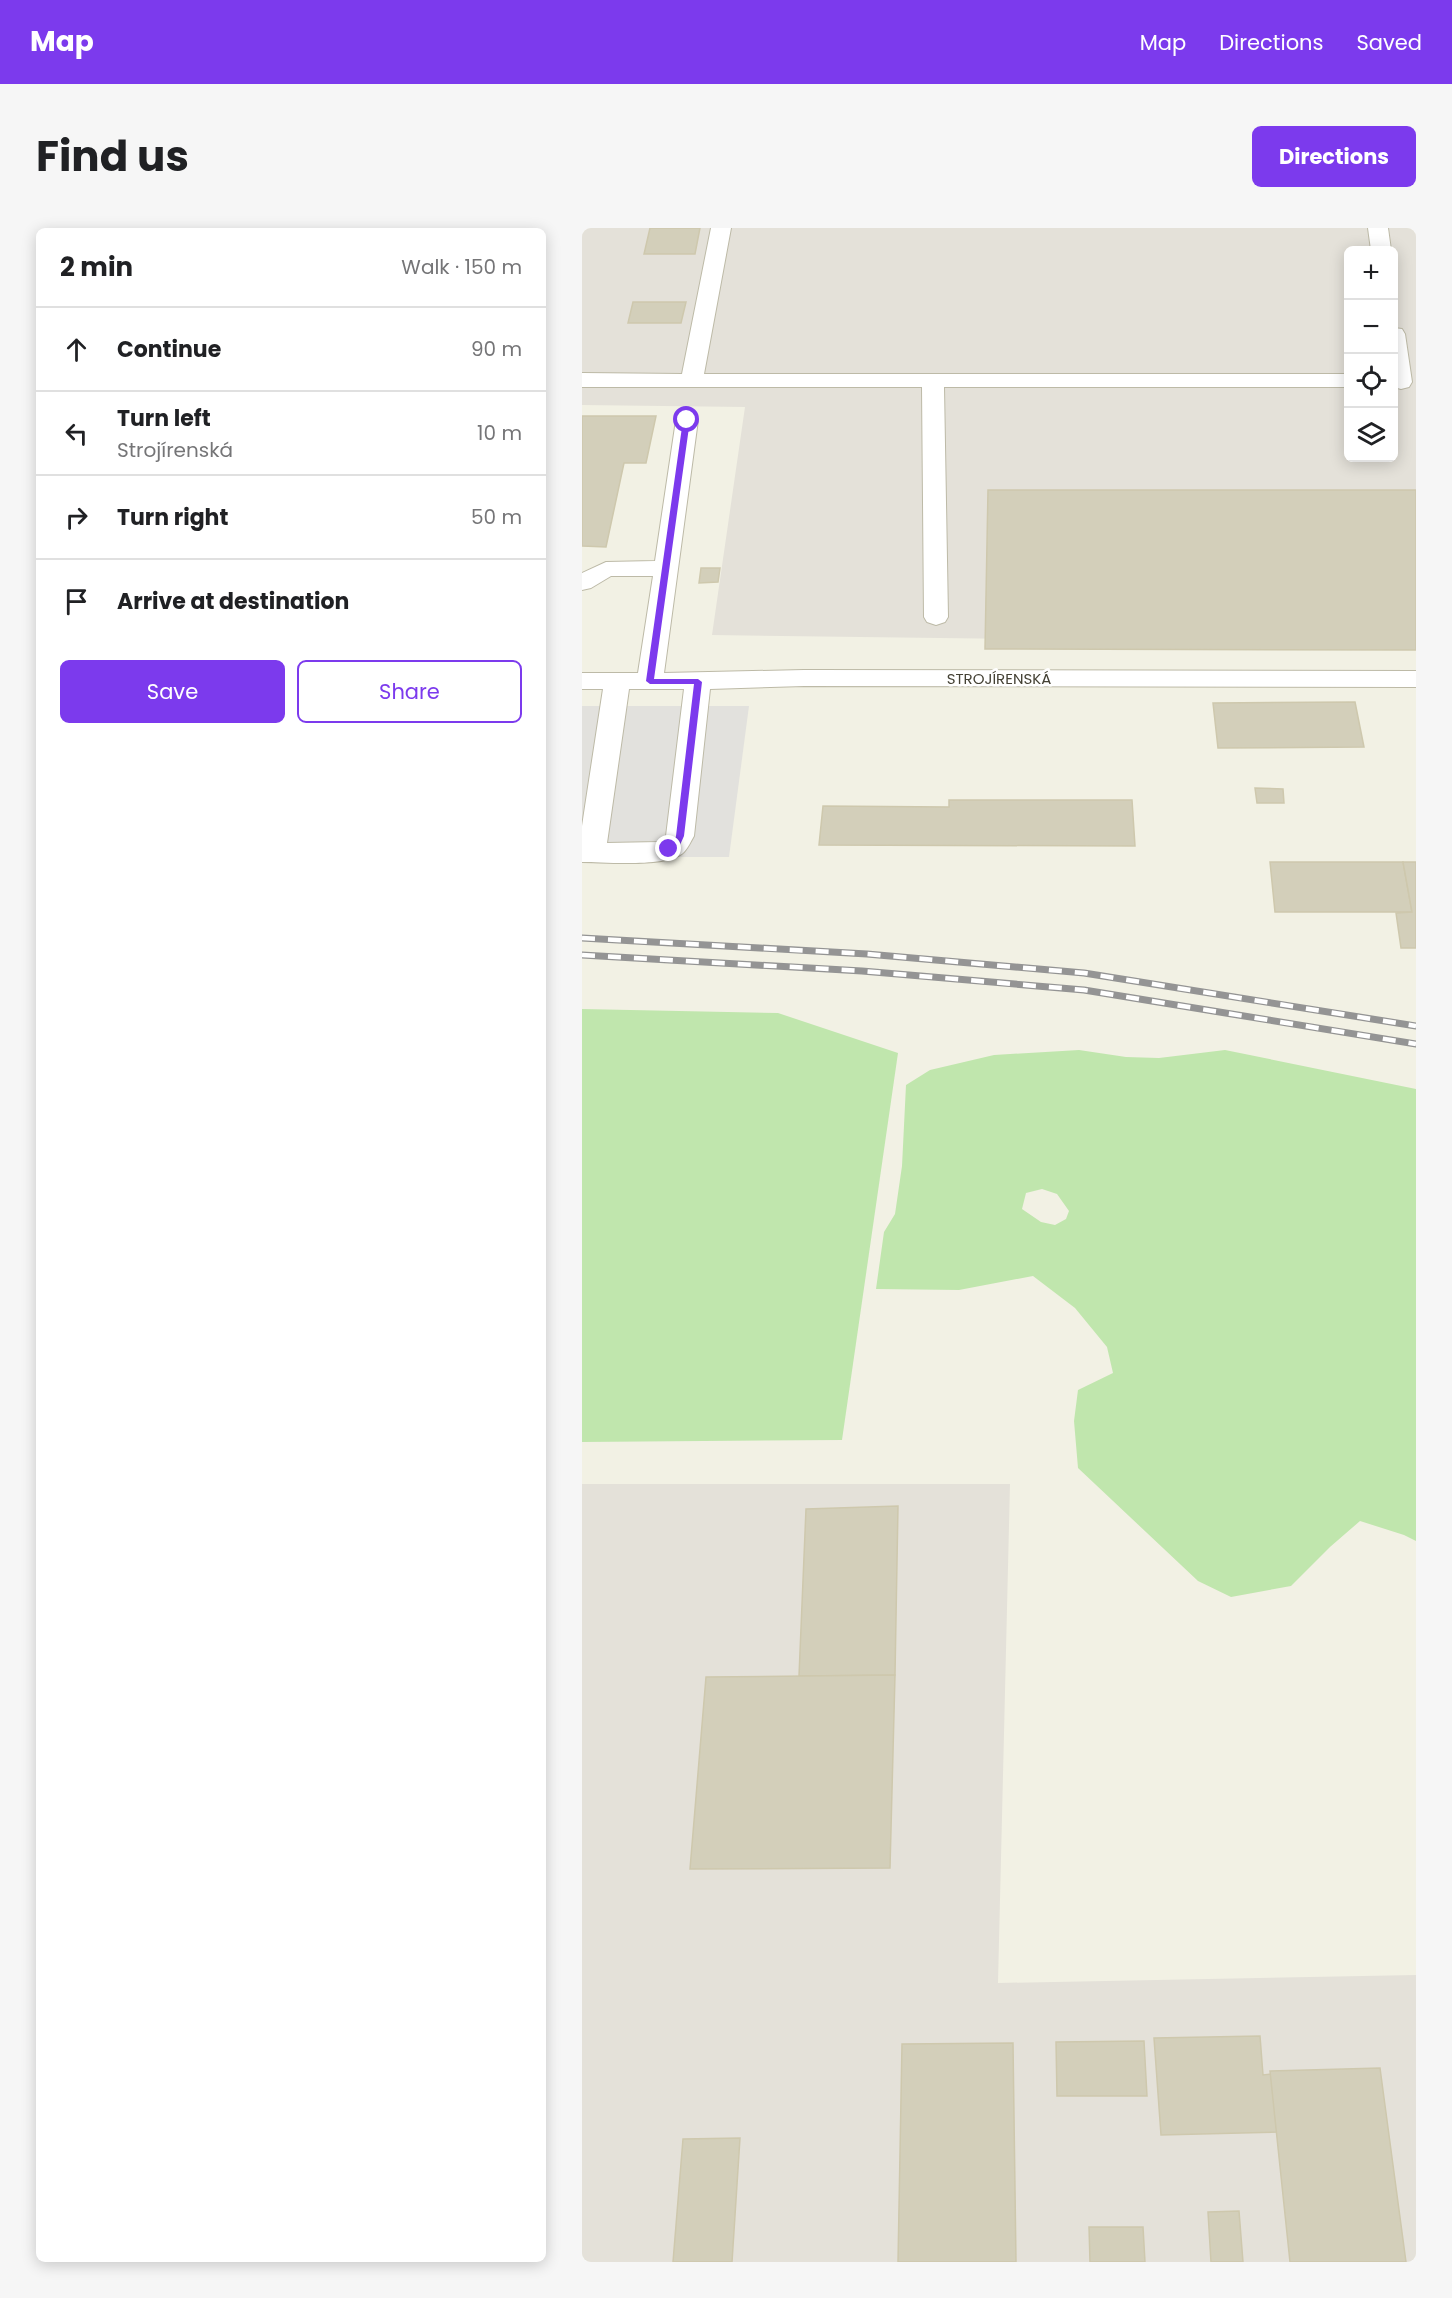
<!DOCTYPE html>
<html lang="en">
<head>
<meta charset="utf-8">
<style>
	:root { --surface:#fff; --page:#f6f6f6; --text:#202124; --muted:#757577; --line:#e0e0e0; --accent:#7c3aed }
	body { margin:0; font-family:Poppins,sans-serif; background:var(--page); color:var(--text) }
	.controls { position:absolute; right:18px; top:18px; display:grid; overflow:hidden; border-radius:9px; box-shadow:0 3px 15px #0003 }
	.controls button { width:54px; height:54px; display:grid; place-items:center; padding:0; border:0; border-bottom:2px solid var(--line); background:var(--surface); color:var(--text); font:30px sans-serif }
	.stop { position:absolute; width:18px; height:18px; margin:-14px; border:4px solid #7c3aed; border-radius:50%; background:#fff }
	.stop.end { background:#7c3aed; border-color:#fff; box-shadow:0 2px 6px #0008 }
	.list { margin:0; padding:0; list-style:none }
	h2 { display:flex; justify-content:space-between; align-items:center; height:78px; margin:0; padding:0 24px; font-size:26px }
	h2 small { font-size:20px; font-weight:400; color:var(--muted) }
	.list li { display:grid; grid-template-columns:39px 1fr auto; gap:18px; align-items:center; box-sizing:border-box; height:84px; padding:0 24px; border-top:2px solid var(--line) }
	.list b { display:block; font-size:22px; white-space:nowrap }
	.list p { margin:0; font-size:20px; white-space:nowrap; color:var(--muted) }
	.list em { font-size:20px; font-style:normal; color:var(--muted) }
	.actions { display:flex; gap:12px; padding:18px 24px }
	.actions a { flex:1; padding:14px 0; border:2px solid var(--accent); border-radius:9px; text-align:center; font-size:21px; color:var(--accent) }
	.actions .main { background:var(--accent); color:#fff }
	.icon { flex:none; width:33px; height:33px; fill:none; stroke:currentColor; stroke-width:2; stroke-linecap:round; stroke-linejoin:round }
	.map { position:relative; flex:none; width:834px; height:2034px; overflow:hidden; border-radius:9px }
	header { display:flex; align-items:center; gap:36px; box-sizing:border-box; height:84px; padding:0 30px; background:var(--accent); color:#fff }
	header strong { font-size:28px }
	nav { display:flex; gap:33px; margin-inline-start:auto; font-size:21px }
	.intro { display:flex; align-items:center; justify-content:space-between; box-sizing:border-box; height:144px; padding:0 36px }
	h1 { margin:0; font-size:42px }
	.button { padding:15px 27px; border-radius:9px; background:var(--accent); color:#fff; font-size:21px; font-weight:700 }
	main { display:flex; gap:36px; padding:0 36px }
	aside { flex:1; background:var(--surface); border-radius:9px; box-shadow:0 3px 15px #0003 }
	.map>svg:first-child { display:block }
</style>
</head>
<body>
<header>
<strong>Map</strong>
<nav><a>Map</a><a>Directions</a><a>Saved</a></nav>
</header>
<div class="intro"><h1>Find us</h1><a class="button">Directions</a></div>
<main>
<aside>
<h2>2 min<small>Walk · 150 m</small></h2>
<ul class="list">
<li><svg class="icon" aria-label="ahead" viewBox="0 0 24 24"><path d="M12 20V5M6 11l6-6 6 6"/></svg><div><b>Continue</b></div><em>90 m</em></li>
<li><svg class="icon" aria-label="left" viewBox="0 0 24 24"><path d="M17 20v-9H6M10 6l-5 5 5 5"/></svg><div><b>Turn left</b><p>Strojírenská</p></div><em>10 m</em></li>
<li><svg class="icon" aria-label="right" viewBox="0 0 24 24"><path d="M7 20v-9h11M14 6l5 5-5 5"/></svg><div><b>Turn right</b></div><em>50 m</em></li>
<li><svg class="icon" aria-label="arrive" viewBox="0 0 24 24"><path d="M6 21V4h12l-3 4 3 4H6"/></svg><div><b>Arrive at destination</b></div></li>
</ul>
<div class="actions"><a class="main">Save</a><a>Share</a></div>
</aside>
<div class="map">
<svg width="834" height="2034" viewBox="0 0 834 2034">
	<rect width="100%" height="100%" fill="#f2f1e4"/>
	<!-- industrial -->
	<g fill="#e4e1d9" fill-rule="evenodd">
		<path d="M0,0H834V416L130,407L163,179L0,177ZM766,22H812V230H766Z"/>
		<polygon points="0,1256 428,1256 416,1755 834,1747 834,2034 0,2034"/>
	</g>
	<!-- green -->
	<g fill="#c0e6ad" fill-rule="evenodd">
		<polygon points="0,781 196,785 316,825 260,1212 0,1214"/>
		<path d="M497,822L544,829L577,830L643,822L834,861V1313L822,1307L778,1293L748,1319L709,1358L649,1369L616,1353L496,1240L492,1193L496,1162L531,1145L525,1119L493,1080L451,1048L377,1062L294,1061L302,1004L313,986L320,938L324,857L348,842L412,827ZM460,961L475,966L487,983L484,991L473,997L459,994L440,981L444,965Z"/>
	</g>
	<!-- parking -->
	<polygon fill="#e2e1dd" points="0,478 167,478 147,629 0,629"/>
	<!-- building -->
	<g fill="#d3cfba" stroke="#cec8ad" stroke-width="1.5">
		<polygon points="68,0 118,0 113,26 62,26"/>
		<polygon points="51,74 104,74 99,95 46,95"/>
		<polygon points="0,188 74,188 64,235 42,235 24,319 0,318"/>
		<polygon points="406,262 834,262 834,422 403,421"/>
		<polygon points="119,340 138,340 136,354 117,355"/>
		<polygon points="773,474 782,519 636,520 631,475"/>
		<polygon points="673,560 701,561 702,575 675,575"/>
		<polygon points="367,572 550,572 553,618 237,617 241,578 367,579"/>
		<polygon points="688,634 821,634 830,684 693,684"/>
		<polygon points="821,634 834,634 834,720 819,720 814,685 830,684"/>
		<polygon points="316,1278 313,1447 217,1448 224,1281"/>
		<polygon points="313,1447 308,1640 108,1641 124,1449"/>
		<polygon points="678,1808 681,1847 689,1846 695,1904 579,1907 572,1810"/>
		<polygon points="562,1813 565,1868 475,1868 474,1814"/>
		<polygon points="431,1815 434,2034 316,2034 320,1816"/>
		<polygon points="798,1840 824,2034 708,2034 688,1843"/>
		<polygon points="158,1910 150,2034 91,2034 101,1911"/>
		<polygon points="657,1983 661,2034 629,2034 626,1984"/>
		<polygon points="507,1999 561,1999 563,2034 508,2034"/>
	</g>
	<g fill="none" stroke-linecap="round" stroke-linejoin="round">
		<defs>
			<g id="minor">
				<polygon points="129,0 149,0 122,146 766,146 766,159 362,159 366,389 363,394 354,397 345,394 342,389 340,159 0,159 0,145 100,146"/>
				<polygon points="786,0 806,0 809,22 789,22"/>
				<polygon points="812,100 820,101 823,106 830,154 827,159 819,161 812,159"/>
				<path d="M105,185L113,187L116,192L82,445L222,442L834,443V459L222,458L128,461L112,608C109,613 106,620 102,624C86,640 23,634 0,634V598L21,461H0V445H56L71,348H29L9,360L0,362V345L24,334L73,333L94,192L97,187ZM47,461H102L84,608L77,614L25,615Z"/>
			</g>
		</defs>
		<!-- minor casing -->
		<use href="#minor" stroke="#bdbaa7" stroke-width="2"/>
		<!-- minor -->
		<use href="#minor" fill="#fff" fill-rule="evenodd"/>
		<defs>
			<g id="rail">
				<polyline points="0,710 285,726 502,745 834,798"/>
				<polyline points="0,727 280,743 502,762 834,816"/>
			</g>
		</defs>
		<!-- rail casing -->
		<use href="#rail" stroke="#949494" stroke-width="7"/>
		<!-- rail -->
		<use href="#rail" stroke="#fff" stroke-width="4.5" stroke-dasharray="13" stroke-linecap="butt"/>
	</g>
	<!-- route -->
	<polygon fill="#7c3aed" points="105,190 108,192 72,451 116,451 120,454 102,608 98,617 87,624 83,621 92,614 94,608 112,456 68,456 64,453 101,192"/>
	<g text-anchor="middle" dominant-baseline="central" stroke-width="5" stroke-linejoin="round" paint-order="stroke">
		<!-- far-street labels -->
		<g font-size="15" fill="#444134" stroke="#fff">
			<text x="417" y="450">STROJÍRENSKÁ</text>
		</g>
	</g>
</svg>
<div class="controls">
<button>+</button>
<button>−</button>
<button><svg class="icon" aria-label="locate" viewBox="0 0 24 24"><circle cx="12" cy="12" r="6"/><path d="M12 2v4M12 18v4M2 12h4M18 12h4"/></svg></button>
<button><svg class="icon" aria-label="layers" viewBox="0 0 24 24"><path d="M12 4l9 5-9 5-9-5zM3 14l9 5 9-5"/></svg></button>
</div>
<div class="stop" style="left:105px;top:192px"></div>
<div class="stop end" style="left:87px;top:621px"></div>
</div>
</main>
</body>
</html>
